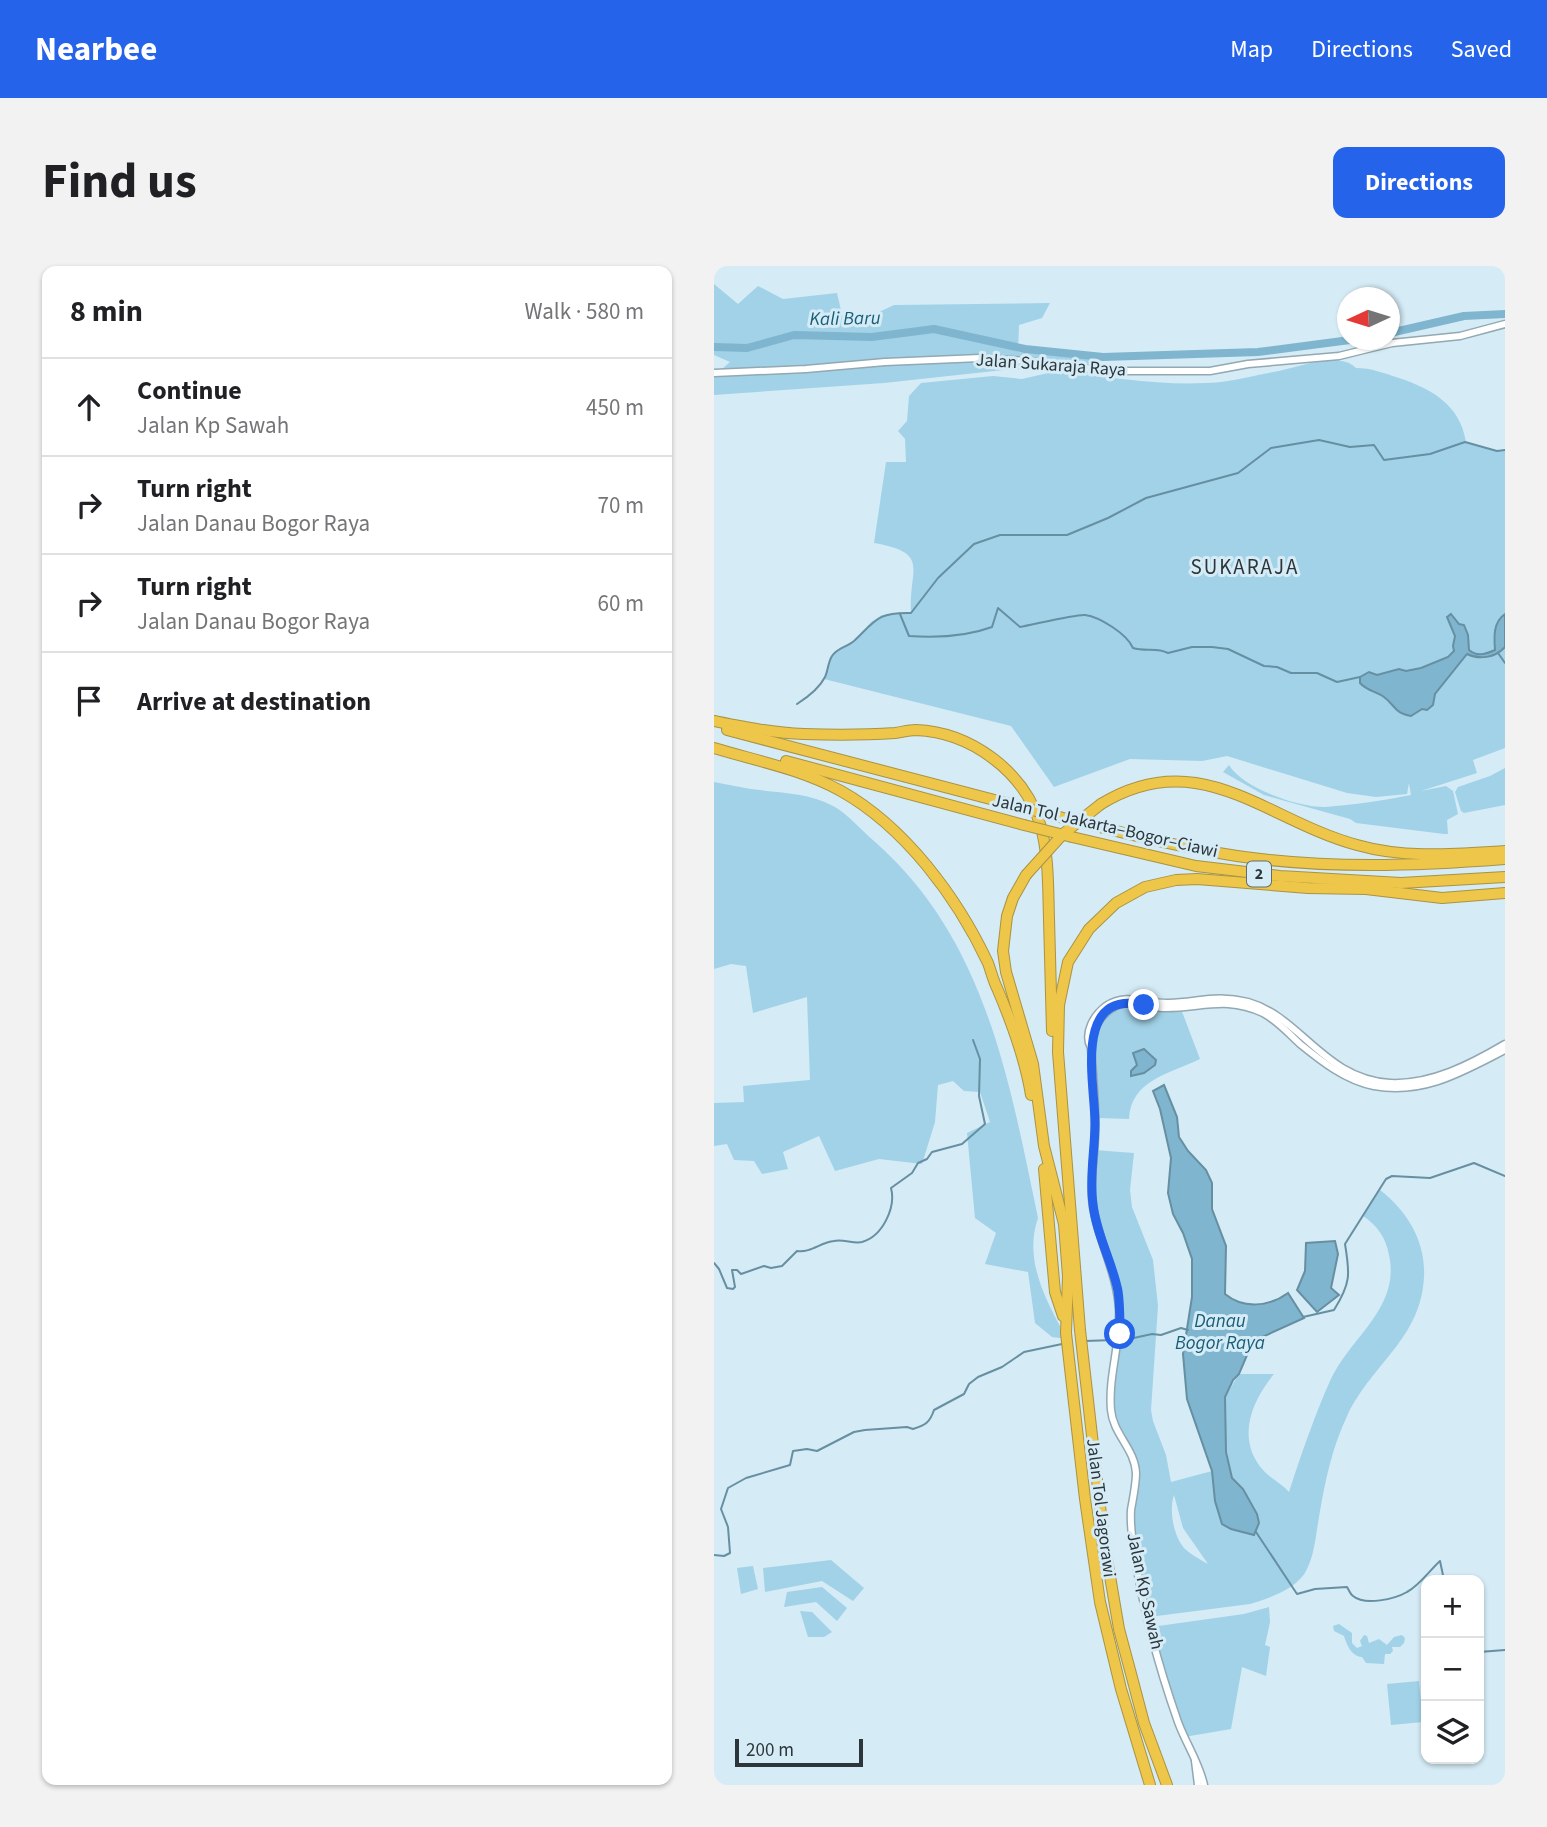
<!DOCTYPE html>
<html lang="en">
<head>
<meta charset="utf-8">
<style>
	:root { --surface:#fff; --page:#f2f2f2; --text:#202124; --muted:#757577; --line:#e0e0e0; --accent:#2563eb }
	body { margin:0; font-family:"Source Sans 3",sans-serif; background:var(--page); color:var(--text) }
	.controls { position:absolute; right:21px; bottom:21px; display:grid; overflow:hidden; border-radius:14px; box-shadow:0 2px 5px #0004 }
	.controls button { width:63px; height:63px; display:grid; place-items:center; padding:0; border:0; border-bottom:2px solid var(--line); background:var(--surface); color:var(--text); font:35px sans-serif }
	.compass { position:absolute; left:623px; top:21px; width:63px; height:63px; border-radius:50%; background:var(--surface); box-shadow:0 2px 5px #0004; rotate:266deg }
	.scale { position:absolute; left:21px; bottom:18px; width:128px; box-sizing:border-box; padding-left:7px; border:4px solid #2c3539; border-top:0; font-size:19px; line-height:24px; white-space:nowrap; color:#2c3539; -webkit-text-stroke:5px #d5ebf6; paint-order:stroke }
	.stop { position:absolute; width:21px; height:21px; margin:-16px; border:5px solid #2563eb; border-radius:50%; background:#fff }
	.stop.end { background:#2563eb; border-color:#fff; box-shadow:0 2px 7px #0008 }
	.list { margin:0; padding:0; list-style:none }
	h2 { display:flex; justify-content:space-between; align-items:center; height:91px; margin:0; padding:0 28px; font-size:30px }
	h2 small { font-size:23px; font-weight:400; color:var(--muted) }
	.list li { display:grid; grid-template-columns:46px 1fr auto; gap:21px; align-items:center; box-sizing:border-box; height:98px; padding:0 28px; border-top:2px solid var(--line) }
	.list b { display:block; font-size:26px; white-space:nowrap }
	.list p { margin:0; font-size:23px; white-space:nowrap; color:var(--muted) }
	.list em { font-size:23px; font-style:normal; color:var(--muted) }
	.icon { flex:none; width:38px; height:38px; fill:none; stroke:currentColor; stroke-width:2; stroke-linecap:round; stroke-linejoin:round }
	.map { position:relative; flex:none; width:791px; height:1519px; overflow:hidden; border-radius:14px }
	header { display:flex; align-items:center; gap:42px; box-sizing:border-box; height:98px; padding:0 35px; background:var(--accent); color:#fff }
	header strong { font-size:33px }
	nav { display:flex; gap:38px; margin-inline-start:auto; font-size:24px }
	.intro { display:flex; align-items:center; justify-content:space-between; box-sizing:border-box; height:168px; padding:0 42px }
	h1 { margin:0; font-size:49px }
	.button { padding:18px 32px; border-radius:14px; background:var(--accent); color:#fff; font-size:24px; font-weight:700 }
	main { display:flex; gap:42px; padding:0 42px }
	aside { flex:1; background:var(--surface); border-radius:14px; box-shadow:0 2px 5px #0004 }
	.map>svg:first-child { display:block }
</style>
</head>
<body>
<header>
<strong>Nearbee</strong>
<nav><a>Map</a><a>Directions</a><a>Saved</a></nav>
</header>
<div class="intro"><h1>Find us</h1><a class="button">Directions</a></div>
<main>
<aside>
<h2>8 min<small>Walk · 580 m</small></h2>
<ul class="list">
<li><svg class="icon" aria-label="ahead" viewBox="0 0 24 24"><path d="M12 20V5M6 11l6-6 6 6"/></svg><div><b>Continue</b><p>Jalan Kp Sawah</p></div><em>450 m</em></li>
<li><svg class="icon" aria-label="right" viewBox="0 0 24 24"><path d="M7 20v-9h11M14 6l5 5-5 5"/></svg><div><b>Turn right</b><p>Jalan Danau Bogor Raya</p></div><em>70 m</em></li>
<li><svg class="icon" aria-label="right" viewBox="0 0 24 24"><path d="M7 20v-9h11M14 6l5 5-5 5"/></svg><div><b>Turn right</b><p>Jalan Danau Bogor Raya</p></div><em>60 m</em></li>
<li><svg class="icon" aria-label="arrive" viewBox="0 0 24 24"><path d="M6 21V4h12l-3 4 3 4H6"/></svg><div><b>Arrive at destination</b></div></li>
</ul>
</aside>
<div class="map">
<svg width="791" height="1519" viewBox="0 0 791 1519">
	<rect width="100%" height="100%" fill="#d5ebf6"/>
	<!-- green -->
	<g fill="#a2d2e8" fill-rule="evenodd">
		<path d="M0,18L24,38L44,20L69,33L123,27L131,62L180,39L336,37L328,52L305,59L304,86L378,93L380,101L347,105C399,112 455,121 507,116C525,114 543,109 560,106C582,102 625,84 642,102C657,102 670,107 685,112C717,123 746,138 752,176L783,185L791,184V482L759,494L763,507L707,525L732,520L739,525L744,548L733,554L734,568H730L642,557L636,553L550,529L509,506L515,499C528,522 586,542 612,541C637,539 673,534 697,529L695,517L693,528L662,531L633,527L513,490L488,495L416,493L340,521L297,460L110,413L118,390L126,382L139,376L157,356L168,349L197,347C194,303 218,287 160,277L172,196H192L191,173L184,165L193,155L195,130L207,117L279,110L308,113L343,105L299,103L170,117L0,129V110L16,96L0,89Z"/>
		<polygon points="791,502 791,539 750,547 747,545 741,526 744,521 776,510"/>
		<path d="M0,516C12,518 24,521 37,523C64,527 94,526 119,540C134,548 147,564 160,575C272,673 295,814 324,952C309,995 333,1036 353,1073L338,1071L321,1057L314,1006L271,998L282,967L261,952L253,867L276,856L266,826L250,825L239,815L224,819L221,856L208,898L165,893L121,905L105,870L69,886L74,903L48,908L40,895L20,894L13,878L0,880V837L30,836L29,820L96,814L93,731L39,747L32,700L17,698L0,703Z"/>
		<path d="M409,739L467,743L486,793C455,808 417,814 415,853L385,852C384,825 369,769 394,747C398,744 404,742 409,739Z"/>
		<path d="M380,884L420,887L416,924L418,941L439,994L444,1040L437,1144L439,1155L452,1189L457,1216L498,1205L501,1235L517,1263L540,1268L543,1248L529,1223L518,1212L510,1171L511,1131L525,1108H560C537,1136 522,1173 549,1204C557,1213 568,1218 575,1226C587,1189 600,1151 616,1115C635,1072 687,1042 675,989C672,972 663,959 649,950L666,924C693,945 712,975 710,1011C707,1072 659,1097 634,1148C618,1181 611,1215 605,1251C602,1267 601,1287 593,1303C584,1323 555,1332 536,1338L435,1351L417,1255L422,1207L397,1146L406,1047L379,939ZM460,1229L469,1262L494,1298C487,1294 476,1288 470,1282C459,1269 455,1243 460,1229Z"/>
		<polygon points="117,1294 150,1322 139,1335 108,1315 51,1326 49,1302"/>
		<polygon points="39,1300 44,1323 27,1328 23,1302"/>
		<polygon points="108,1321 133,1342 123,1355 102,1336 70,1341 73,1326"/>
		<polygon points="555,1341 556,1356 551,1379 556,1381 552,1410 528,1401 517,1463 470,1471 437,1361 530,1348"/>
		<polygon points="86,1345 98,1346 118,1366 110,1371 94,1371"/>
		<path d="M625,1358L638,1367V1377L643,1382L648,1380L646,1375L650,1369L653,1370L655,1377L665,1373L673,1379L680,1371L688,1369L691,1372L690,1377L686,1381H678L679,1385L676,1388H671L670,1398L652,1397L648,1391C637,1390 633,1379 630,1370L620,1365L619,1360Z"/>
		<polygon points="705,1415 709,1456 677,1459 673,1418"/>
	</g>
	<!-- water -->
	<g fill="#7fb5ce" stroke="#668fa1" stroke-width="2">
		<path d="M737,348L745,358L750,359L754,369L755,384C763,391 772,388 781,384C780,371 779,356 791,348V381C781,392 765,394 753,388L721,428L719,439L713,444L708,443L697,450C680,447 682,440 670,431C662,425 653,425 646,417V411L655,406L663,409L685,403L692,405L707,402L734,391L740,385L739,380L741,370L733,351Z"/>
		<polygon points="430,783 442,794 441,799 430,807 417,810 417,805 423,799 419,787"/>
		<path d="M450,819L463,851L465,871L474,885L492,904L498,917V943L512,980L511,1028C529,1043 555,1041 574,1027L590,1052L546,1072L536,1082L525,1108L519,1114L511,1131L512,1186L518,1212L529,1223L543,1248L545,1257L540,1269L517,1263L508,1258L501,1235L498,1205L473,1133L469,1088L478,1031V993L469,967L459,948L454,927L457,892L446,843L439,825Z"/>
		<polygon points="621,975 624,988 617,1022 625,1029 603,1046 583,1024 591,1005 592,977"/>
	</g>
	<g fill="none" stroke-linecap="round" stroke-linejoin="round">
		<!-- stream -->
		<g stroke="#668fa1" stroke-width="2">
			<path d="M186,348L195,370C224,372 251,371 278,361L284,342L306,361C318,359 362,348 371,349C386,351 413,368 419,382C431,386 443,381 454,387L478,381H498L514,383L550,400L563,401L577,407H603L623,416L646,411"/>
			<polyline points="784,387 791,397"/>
			<path d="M83,438C94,431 105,423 111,411C114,405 114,396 118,390C123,382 133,381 140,375C162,354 164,346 197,347L224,312L260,278L286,269H353L394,252L432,232L524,207L557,182L605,174L636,181L660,179L670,194L716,188L751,176L783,185L791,184"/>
			<path d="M0,997L5,1003L13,1022L19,1023L21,1021L18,1004H23L27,1008L50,1000L57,1002L68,1000L83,985C97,987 107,976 120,975C129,973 140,978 148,976C169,970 182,941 177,922L198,907L204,897L213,893L218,886L248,878L271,858L265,830L266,793L259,774"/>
			<path d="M589,1051L620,1044C637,1017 636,1008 631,978L672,913L678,910L716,912L760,897L791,910"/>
			<polyline points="371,1075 400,1074"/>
			<polyline points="406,1075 438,1068 447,1069 467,1062 474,1064"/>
			<path d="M542,1266L583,1328L601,1323L633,1321C635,1324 636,1328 639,1330C651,1340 681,1333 693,1326C705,1320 716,1304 726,1295L730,1314"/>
			<path d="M0,1289L10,1290L16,1287L14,1261L7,1243L14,1222L32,1212L76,1199L79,1185L93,1183L103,1185L140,1166L151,1164L193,1161L199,1163C212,1159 216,1156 220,1144L250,1128L255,1118L264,1111L288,1101L310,1086L348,1078"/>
			<polyline points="765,1386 791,1384"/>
		</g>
		<!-- river -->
		<g stroke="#7fb5ce" stroke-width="8">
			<polyline points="676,67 750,50 791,48"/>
			<polyline points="0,81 33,82 80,69 158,71 220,63 311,83 389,91 544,86 636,74"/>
		</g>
		<defs>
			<g id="minor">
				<polyline points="0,107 92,103 171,96 266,92 313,95 392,105 496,105 534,98 625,90 678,77 746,70 791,58"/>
				<path d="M378,773C381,758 388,747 402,740C418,733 433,741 449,742C486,743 511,729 549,747C564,755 574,767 586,778C607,795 632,815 660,820C710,829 748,806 791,784"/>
				<polyline points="481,1495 484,1519"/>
				<path d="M490,1519C485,1496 472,1478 464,1456C445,1402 429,1343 420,1286C418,1272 416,1258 417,1244C419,1232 422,1219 422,1207C421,1183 399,1168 397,1144C394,1110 407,1077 405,1043C403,1008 385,976 379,941C375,916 381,892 381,867C382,838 379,810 377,782C369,767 380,749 392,740C412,726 433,738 455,737C484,736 503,728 534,736C587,751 610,813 676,817C717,819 757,798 791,778"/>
			</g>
			<g id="highway">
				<path d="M0,455C30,461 59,467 90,468C119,469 151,469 181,467C188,466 195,464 202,464C256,466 310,505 326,558C335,588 334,622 335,653C336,691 337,728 338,765"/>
				<polyline points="13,464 303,540"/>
				<path d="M0,482C43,495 87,503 127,525C191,561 243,631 274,697C277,705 279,714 283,722C298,757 311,792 317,829"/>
				<polyline points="72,495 310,559"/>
				<path d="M387,538C486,478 551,554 643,579C692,593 741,588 791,585"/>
				<path d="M365,556C418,569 470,582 523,590C612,603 702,600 791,593"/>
				<polyline points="358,571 482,600 566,610 687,617 791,611"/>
				<polyline points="312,609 299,632 293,650 289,685 292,706 319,798 330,880 350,958 354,1010 352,1067 371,1233 386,1336 407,1423 436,1519"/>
				<polyline points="330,903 341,1026 349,1050"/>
				<polyline points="453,1519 430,1457 416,1404 405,1363 390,1275 366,1064 344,786 345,739 354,696 375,663 402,637 431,621 462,614 483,613 594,622 652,623 728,632 791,627"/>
			</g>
		</defs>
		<!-- minor casing -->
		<use href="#minor" stroke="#92a8b2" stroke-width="9"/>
		<!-- highway casing -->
		<use href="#highway" stroke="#a99344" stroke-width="12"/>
		<!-- minor -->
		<use href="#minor" stroke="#fff" stroke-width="6"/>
		<!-- highway -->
		<use href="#highway" stroke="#edc64a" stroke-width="10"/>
		<defs>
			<g id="highway-bridge">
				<polyline points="303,540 365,556"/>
				<polyline points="310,559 358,571"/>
				<polyline points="312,609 349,568 387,538"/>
			</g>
		</defs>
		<!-- highway-bridge casing -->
		<use href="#highway-bridge" stroke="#a99344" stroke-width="12" stroke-linecap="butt"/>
		<!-- highway-bridge -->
		<use href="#highway-bridge" stroke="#edc64a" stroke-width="10"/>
	</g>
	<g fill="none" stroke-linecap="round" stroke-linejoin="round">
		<!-- route -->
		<path stroke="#2563eb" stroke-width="9" d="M406,1068C406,1054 406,1039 404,1025C398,995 382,968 379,938C375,911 381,884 381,857C381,818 358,723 430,739"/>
	</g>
	<g text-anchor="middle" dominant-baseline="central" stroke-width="6" stroke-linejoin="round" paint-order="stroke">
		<!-- shield labels -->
		<rect fill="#d5ebf6" stroke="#5f6c72" stroke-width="2" x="533" y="595.5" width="24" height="25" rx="5"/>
		<g font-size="16" font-weight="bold" fill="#2c3539">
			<text x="545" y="608">2</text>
		</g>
		<!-- street labels -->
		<g font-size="18" fill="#2c3539" stroke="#d5ebf6">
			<text transform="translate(337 99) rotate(4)">Jalan Sukaraja Raya</text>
			<text transform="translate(391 560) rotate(13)">Jalan Tol Jakarta–Bogor–Ciawi</text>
			<text transform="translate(387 1242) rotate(83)">Jalan Tol Jagorawi</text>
			<text transform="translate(431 1325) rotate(78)">Jalan Kp Sawah</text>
		</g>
		<!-- water labels -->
		<g font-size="19" font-style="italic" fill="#185d76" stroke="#d5ebf6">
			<text transform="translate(131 53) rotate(-1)">Kali Baru</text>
			<text x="506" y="1055">Danau<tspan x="506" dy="22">Bogor Raya</tspan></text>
		</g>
		<!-- quarter labels -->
		<g font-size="21" letter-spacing="2" fill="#2c3539" stroke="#d5ebf6">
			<text x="531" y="301">SUKARAJA</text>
		</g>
	</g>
</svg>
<div class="controls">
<button>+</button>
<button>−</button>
<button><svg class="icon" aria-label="layers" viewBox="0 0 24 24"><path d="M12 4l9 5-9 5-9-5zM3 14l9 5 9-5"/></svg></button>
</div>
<svg class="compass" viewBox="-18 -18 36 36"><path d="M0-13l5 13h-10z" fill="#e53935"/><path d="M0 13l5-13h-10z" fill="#757577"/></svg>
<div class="scale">200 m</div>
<div class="stop" style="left:406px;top:1068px"></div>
<div class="stop end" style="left:430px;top:739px"></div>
</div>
</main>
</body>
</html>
